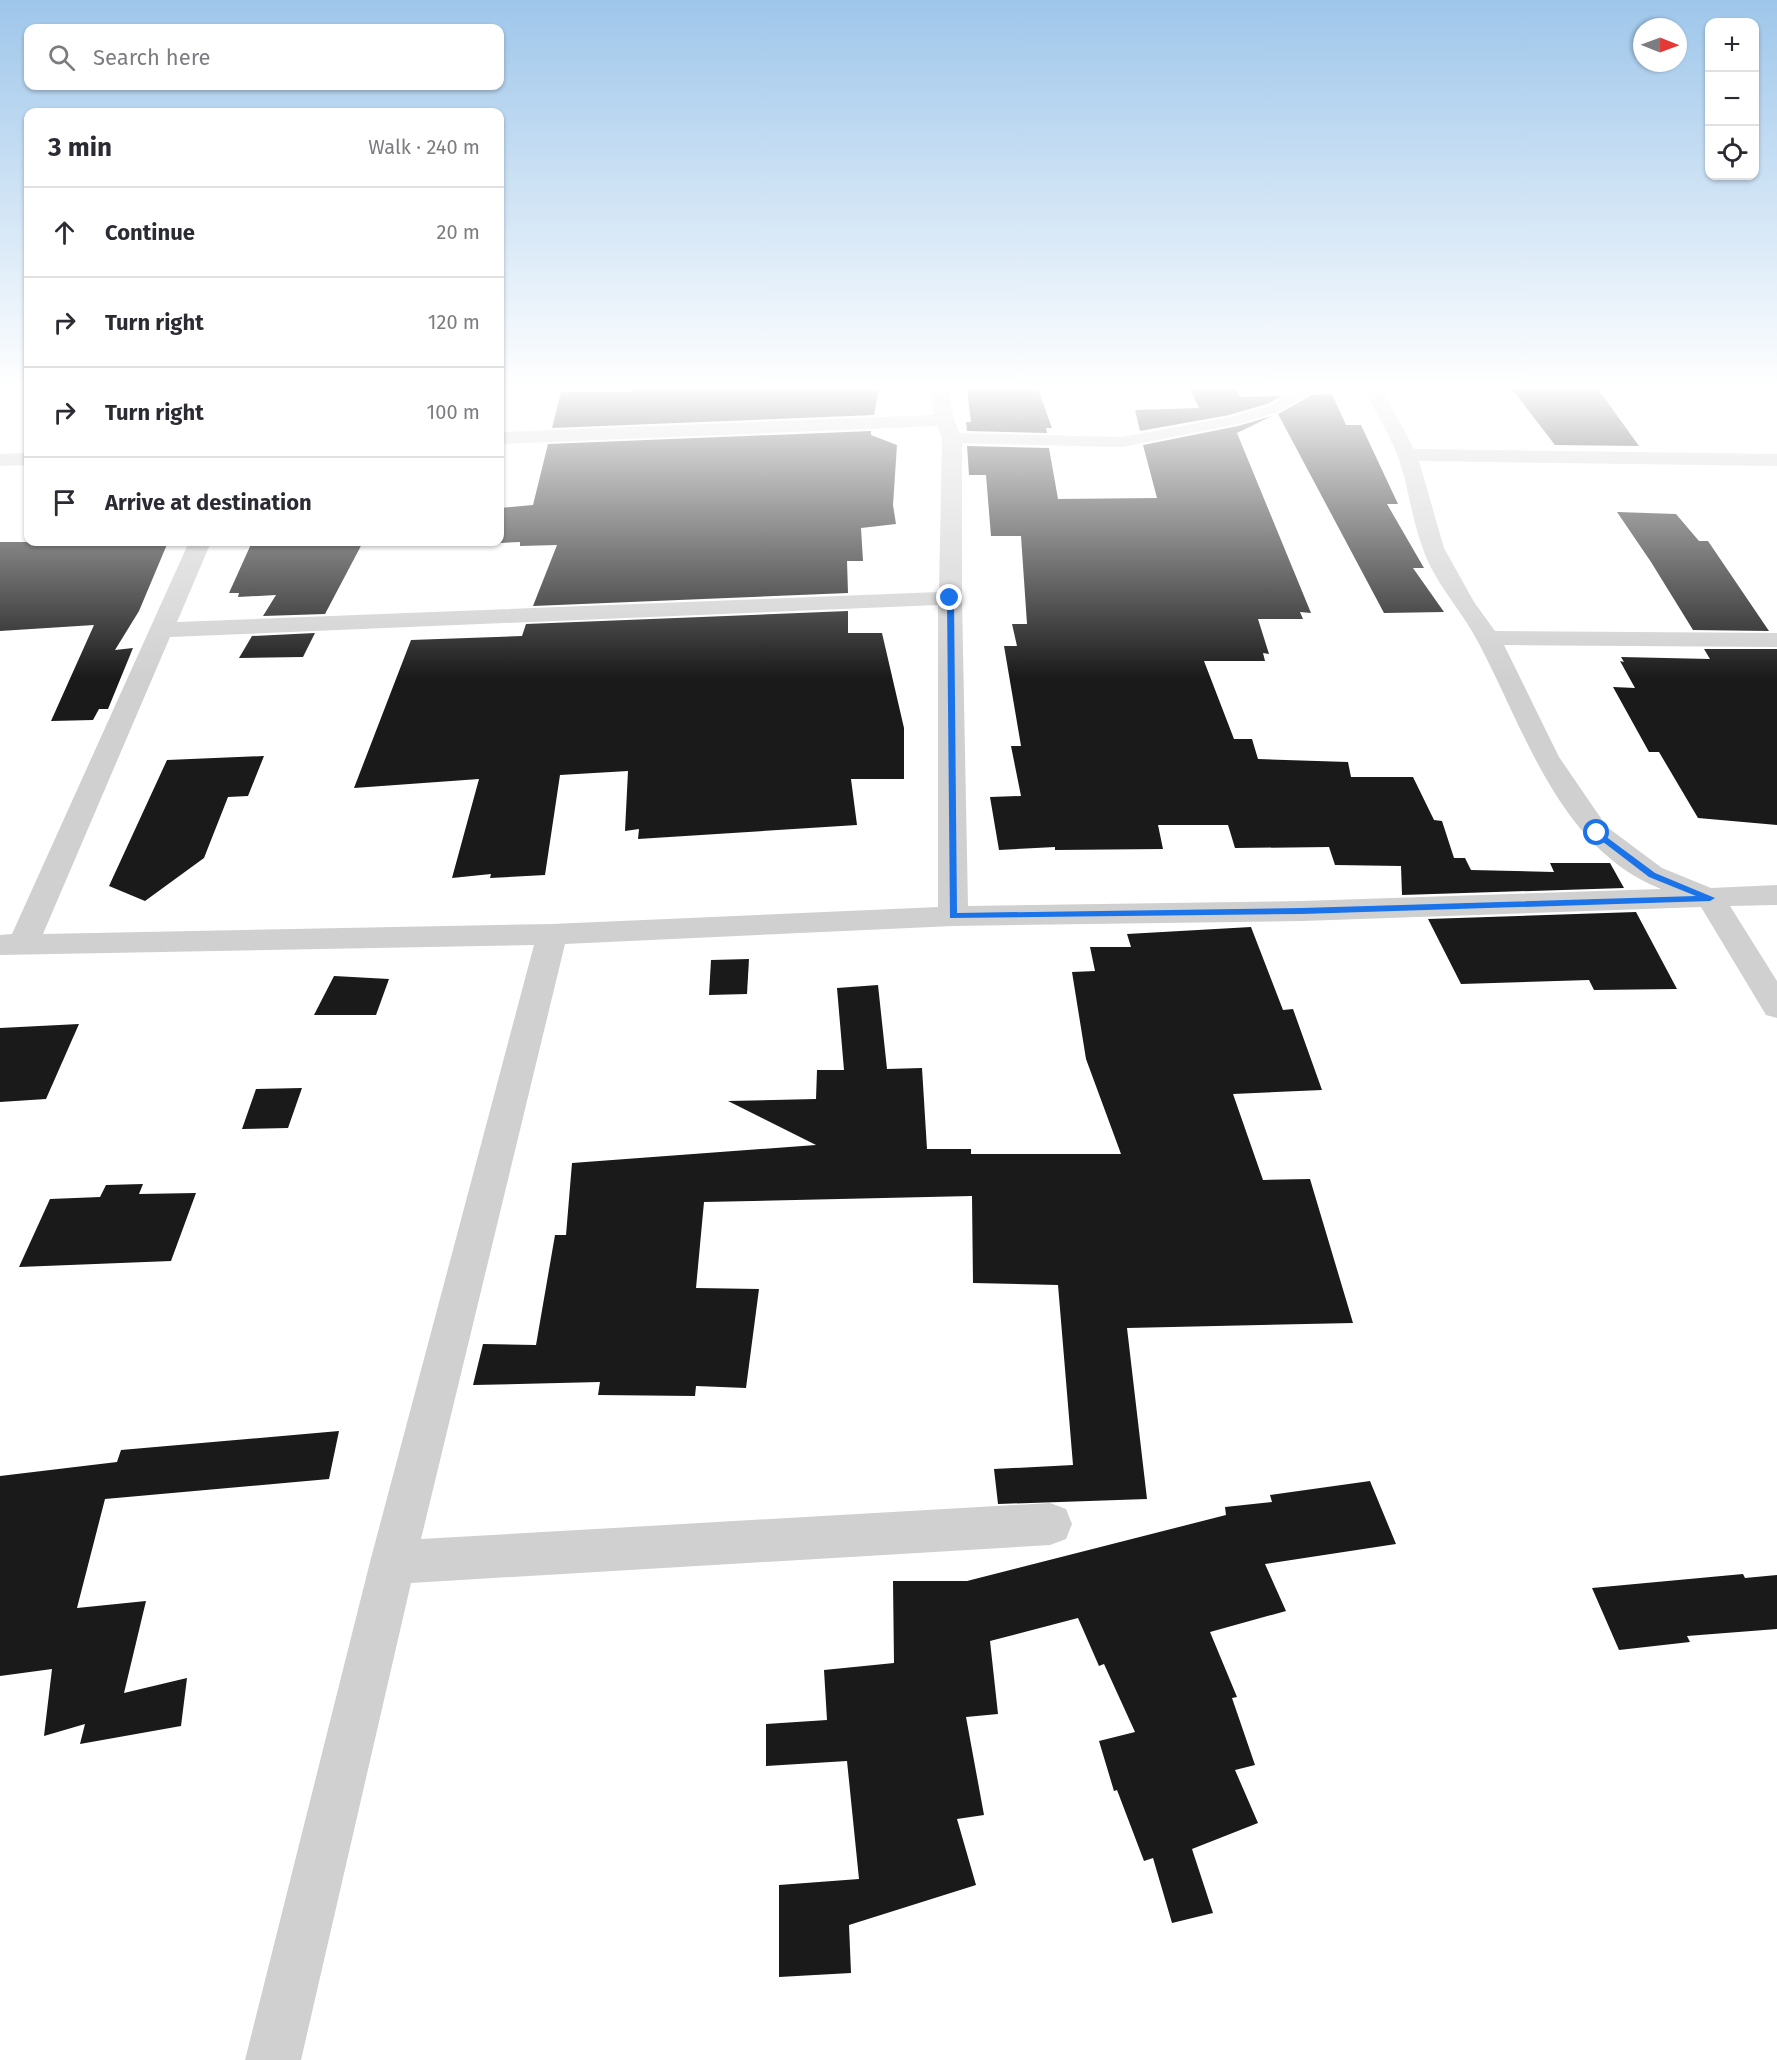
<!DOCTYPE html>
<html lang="en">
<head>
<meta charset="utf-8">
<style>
	:root { --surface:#fff; --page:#f7f7f7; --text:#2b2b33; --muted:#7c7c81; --line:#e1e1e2 }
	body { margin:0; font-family:"Fira Sans",sans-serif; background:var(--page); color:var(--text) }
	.controls { position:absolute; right:18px; top:18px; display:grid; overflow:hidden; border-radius:12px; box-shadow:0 2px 4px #0004 }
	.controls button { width:54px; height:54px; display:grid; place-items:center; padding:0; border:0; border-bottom:2px solid var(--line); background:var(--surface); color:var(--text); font:30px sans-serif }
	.compass { position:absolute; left:1633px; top:18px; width:54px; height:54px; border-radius:50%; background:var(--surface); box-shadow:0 2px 4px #0004; rotate:91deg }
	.stop { position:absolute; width:18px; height:18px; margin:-14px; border:4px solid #1a73e8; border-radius:50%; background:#fff }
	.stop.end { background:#1a73e8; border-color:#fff; box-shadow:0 2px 6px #0008 }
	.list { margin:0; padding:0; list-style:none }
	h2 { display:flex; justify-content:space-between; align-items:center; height:78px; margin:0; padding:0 24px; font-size:26px }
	h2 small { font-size:20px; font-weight:400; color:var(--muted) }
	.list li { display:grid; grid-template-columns:39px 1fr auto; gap:18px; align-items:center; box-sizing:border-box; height:90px; padding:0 24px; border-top:2px solid var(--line) }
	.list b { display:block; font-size:22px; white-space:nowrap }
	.list em { font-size:20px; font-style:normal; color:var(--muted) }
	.icon { flex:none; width:33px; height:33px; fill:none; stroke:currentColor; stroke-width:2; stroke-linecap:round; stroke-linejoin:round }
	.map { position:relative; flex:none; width:1777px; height:2060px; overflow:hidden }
	.search { position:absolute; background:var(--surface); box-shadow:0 2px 4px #0004; left:24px; top:24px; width:480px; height:66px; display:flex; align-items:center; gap:15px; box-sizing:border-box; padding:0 21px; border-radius:12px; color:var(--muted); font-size:22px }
	.panel { position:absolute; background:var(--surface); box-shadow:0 2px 4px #0004; left:24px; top:108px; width:480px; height:438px; border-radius:12px }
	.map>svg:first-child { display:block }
</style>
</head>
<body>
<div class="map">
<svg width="1777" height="2060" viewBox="0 0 1777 2060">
	<rect width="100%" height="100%" fill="#fff"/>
	<!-- building -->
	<g fill="#1a1a1a">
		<polygon points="632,389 879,389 874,415 552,428 561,392 631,392"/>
		<polygon points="967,389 1038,389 1052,428 1046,428 1047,433 967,431 966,422 971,422"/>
		<polygon points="1190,389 1235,389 1240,397 1282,396 1267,404 1229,415 1140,431 1135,410 1199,408"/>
		<polygon points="1512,389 1598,389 1639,446 1555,445"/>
		<polygon points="1332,394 1346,425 1361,425 1398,504 1387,504 1424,568 1413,568 1444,612 1384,613 1278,414 1312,395"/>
		<polygon points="1272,416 1237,433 1311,613 1300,612 1303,619 1258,619 1269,654 1263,653 1265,661 1204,661 1234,739 1252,739 1258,759 1348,762 1351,777 1413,777 1434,820 1442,821 1454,858 1465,858 1471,870 1554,872 1550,863 1610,863 1624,888 1402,895 1401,866 1335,865 1329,847 1235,848 1228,825 1158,825 1163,849 1055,850 1055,847 999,850 990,797 1021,796 1011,746 1021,746 1004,646 1017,646 1012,624 1027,624 1021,536 991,536 986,475 969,475 967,446 1049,448 1058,499 1157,498 1143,445 1238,426"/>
		<polygon points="871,431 871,435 897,445 893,505 896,524 861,528 863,561 847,561 848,593 533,606 557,545 520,546 520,542 500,543 500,508 533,505 548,444"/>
		<polygon points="1617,512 1676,514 1699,541 1708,541 1769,631 1693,630 1651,562"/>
		<polygon points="0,542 168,542 139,611 115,650 133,648 108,709 99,709 93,720 51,721 94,625 0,631"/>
		<polygon points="252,542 363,542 325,614 263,616 276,595 238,597 239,593 229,593"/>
		<polygon points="848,611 848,633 882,633 904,728 904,779 851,779 857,825 638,839 639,829 625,831 628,771 560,775 545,875 490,878 491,874 452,878 479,779 354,788 411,640 522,636 526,624"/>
		<polygon points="315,633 303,657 239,658 252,636"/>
		<polygon points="1704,649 1777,649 1777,825 1698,818 1659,752 1649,752 1613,687 1635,688 1620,661 1624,662 1621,657 1710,659"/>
		<polygon points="264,756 248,796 228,797 204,858 145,901 109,886 167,760"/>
		<polygon points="1636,912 1677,989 1594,990 1589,980 1461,984 1428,919"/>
		<polygon points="1251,927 1283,1010 1293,1009 1322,1090 1233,1094 1263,1180 1310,1179 1353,1323 1127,1328 1147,1499 998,1504 994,1469 1073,1465 1058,1285 973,1283 972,1196 704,1202 696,1288 759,1289 746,1388 696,1386 695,1396 598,1395 600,1382 473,1385 483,1344 536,1345 555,1235 566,1235 572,1163 816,1145 728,1101 816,1099 817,1070 844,1070 837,988 878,985 887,1069 922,1068 927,1149 971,1149 971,1154 1121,1154 1086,1059 1072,972 1095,971 1090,947 1131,947 1127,934"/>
		<polygon points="749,959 747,994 709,995 711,960"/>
		<polygon points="334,976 389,979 376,1015 314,1015"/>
		<polygon points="79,1024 46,1099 0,1102 0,1028"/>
		<polygon points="302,1088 288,1128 242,1129 256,1089"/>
		<polygon points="143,1184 139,1194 196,1193 171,1261 19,1267 50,1199 100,1197 106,1185"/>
		<polygon points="339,1431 329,1479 105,1499 77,1608 146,1601 124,1693 187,1678 181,1726 80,1744 85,1724 44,1736 52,1669 0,1676 0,1476 117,1462 121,1450"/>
		<polygon points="1370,1481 1396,1544 1265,1564 1286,1611 1210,1632 1237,1697 1232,1698 1255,1765 1235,1770 1258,1823 1192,1849 1213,1913 1172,1923 1153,1858 1144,1861 1117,1790 1114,1791 1099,1741 1135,1732 1104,1664 1099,1666 1078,1618 990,1641 998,1714 966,1717 984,1815 957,1819 976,1885 849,1925 851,1973 779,1977 779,1885 859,1879 847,1761 766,1766 766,1724 827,1720 824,1670 894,1663 893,1581 967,1581 1226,1515 1225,1507 1272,1502 1270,1495"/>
		<polygon points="1743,1574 1745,1578 1777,1575 1777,1629 1687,1636 1690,1642 1619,1650 1592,1588"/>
	</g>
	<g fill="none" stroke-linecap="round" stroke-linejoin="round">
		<!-- lane -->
		<polygon fill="#d0d0d0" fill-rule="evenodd" points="1299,389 1318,389 1278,412 1238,424 1122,447 952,443 944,438 952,433 1122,437 1230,417 1268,406"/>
		<!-- street -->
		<g fill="#d0d0d0" fill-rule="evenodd">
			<path d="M930,389H948L954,420L962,438V598L968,906L1302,901L1661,889C1558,848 1525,729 1477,640C1460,608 1433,581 1422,546C1411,516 1408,483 1397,454C1388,432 1375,411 1364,389H1382L1414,449L1777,454V466L1419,461L1444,548L1474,602L1495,631L1777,633V647L1504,645L1559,757L1607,827L1662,868L1711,888L1777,885V905L1730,906L1777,981V1018L1766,1015L1701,907L1302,921L953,926L565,944L421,1539L1050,1503L1066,1509L1072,1524L1066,1539L1050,1545L411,1583L301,2060H245L370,1562L534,945L0,955V935L12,934L189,542H211L177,622L939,592L942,438L937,426L500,444V432L934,415ZM938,605V907L552,924L43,934L170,637Z"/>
			<polygon points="28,453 28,465 0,466 0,454"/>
		</g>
	</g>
	<!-- sky -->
	<linearGradient id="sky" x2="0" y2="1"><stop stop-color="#9ec6ea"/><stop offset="0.57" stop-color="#fff"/><stop offset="1" stop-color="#fff" stop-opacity="0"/></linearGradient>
	<rect width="1777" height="678" fill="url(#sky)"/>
	<!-- route -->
	<polygon fill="#1a73e8" points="950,596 954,598 957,913 1302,908 1696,896 1649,877 1594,835 1594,831 1597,830 1655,873 1715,898 1710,901 1302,914 950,918 947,598"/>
</svg>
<div class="controls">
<button>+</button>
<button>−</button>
<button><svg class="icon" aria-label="locate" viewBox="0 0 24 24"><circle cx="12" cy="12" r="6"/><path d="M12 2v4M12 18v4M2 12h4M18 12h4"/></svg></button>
</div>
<svg class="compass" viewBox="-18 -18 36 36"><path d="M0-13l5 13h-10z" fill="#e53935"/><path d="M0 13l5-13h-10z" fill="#7c7c81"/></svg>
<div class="stop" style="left:1597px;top:833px"></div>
<div class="stop end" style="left:950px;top:598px"></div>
<div class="search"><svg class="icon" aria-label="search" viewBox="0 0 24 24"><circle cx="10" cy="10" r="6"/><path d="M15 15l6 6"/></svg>Search here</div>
<section class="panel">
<h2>3 min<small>Walk · 240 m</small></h2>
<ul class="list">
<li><svg class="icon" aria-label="ahead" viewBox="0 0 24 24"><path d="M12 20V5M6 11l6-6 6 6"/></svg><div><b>Continue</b></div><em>20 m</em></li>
<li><svg class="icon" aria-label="right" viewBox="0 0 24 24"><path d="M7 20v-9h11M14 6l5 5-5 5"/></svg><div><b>Turn right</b></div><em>120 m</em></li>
<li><svg class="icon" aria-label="right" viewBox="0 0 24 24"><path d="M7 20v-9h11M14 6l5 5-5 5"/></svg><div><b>Turn right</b></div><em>100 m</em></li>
<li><svg class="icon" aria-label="arrive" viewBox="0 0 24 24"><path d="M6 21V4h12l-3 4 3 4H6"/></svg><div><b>Arrive at destination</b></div></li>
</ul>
</section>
</div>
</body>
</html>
